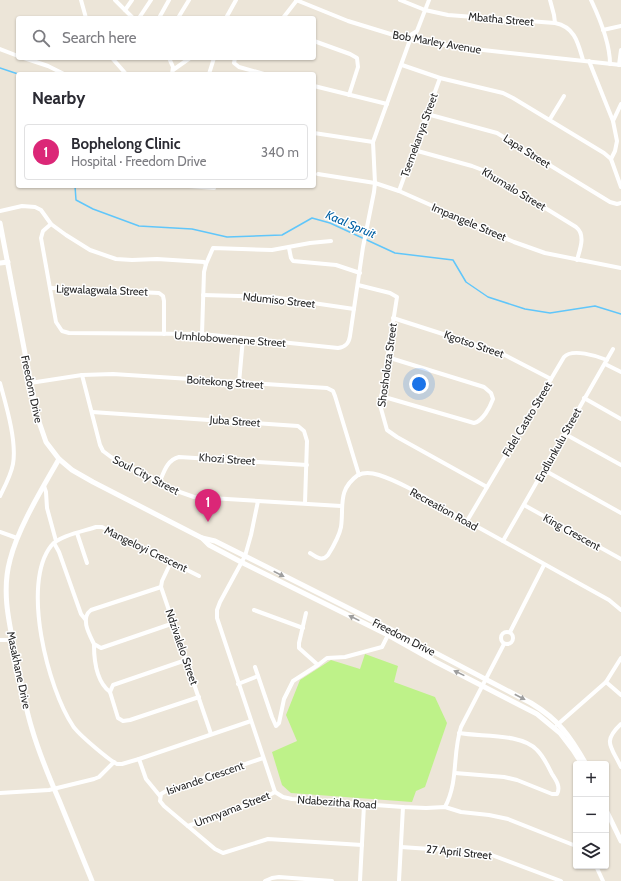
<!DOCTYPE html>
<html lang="en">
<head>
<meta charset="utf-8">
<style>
	:root { --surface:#fff; --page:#f2f2f3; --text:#2b2b33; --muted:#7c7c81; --line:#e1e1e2; --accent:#db2777 }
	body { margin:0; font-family:Cabin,sans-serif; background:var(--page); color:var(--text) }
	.controls { position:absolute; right:12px; bottom:12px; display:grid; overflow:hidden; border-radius:4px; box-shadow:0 1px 3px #0004 }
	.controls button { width:36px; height:36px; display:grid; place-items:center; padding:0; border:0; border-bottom:1px solid var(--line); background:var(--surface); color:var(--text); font:20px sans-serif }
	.you { position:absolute; left:419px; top:384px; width:14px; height:14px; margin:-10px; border:3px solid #fff; border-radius:50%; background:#1a73e8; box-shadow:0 0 0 6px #1a73e833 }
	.badge { display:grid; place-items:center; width:26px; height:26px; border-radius:50%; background:var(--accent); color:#fff; font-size:13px; font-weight:700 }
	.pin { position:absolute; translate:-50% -33px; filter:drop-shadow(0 1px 2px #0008) }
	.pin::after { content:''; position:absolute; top:21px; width:14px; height:12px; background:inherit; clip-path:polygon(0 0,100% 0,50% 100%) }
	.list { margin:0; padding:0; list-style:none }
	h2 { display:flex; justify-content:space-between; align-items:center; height:52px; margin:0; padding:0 16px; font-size:17px }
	h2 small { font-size:13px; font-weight:400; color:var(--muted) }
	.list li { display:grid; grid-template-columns:26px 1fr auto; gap:12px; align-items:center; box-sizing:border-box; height:56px; margin:0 8px 8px; padding:0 8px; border:1px solid var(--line); border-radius:4px }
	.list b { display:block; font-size:15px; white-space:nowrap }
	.list p { margin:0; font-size:13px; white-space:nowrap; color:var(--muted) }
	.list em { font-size:13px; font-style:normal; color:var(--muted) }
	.icon { flex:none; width:22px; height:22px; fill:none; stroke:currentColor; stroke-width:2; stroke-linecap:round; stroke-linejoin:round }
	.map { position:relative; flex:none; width:621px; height:881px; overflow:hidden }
	.search { position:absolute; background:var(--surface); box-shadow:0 1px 3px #0004; left:16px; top:16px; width:300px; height:44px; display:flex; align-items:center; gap:10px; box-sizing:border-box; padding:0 14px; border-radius:4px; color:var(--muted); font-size:15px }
	.panel { position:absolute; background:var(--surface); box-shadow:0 1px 3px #0004; left:16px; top:72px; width:300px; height:116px; border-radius:4px }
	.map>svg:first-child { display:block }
</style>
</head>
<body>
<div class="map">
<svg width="621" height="881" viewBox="0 0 621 881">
	<rect width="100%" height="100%" fill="#ece5d8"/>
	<!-- pitch -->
	<polygon fill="#bef289" points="365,654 398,666 394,682 435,697 447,723 425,787 416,791 412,802 291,793 282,785 272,752 297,741 286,715 300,680 331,660 360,669"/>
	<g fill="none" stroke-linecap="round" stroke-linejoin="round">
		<!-- stream -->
		<g stroke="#60c6fa" stroke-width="1.5">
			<polyline points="0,68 18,74"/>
			<polyline points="75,186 76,200 93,209 139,226 192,229 227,237 282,235 312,218 330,223 395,253 453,260 466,282 488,297 525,309 550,313 595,306 621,314"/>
		</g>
		<!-- minor -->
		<g stroke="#fff" stroke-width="4">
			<polyline points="81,0 86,18"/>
			<polyline points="115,0 133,18"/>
			<polyline points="296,0 348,21 410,40 474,49 621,65"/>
			<path d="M400,0L425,10L448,15L555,23C575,27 578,43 583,60"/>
			<polyline points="550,0 554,15 555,23"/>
			<path d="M591,0C600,19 610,43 610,64"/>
			<polyline points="125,10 132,0"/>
			<polyline points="139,18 151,0"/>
			<polyline points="159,18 169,0"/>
			<polyline points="178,18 189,0"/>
			<polyline points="226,18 236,0"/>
			<polyline points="283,18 297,0"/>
			<polyline points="603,30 621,26"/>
			<polyline points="408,39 409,36 417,31 429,0"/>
			<polyline points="314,41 350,54 357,58 358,67 349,95"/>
			<polyline points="0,49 18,56"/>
			<polyline points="24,58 48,66 64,74"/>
			<polyline points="112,58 126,74"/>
			<polyline points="169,58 173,67 172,74"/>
			<polyline points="235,58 234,63 239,67 264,74"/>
			<polyline points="589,61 613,121"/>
			<polyline points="402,65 440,78 503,93 513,98 604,153 611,159"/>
			<polyline points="619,65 621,50"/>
			<polyline points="173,70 190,58"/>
			<polyline points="209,74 214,58"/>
			<polyline points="314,86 387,104"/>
			<polyline points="621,104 613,121 617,141 615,151 611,159 621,187"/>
			<polyline points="427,114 497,133 610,202 617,204 621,203"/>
			<polyline points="550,119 564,96"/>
			<polyline points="314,133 373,142"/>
			<path d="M414,150L472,166L485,171L576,227C586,235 580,249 577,260"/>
			<polyline points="318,174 375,183 399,191 514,242 545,253 621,268"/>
			<polyline points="189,186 214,188"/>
			<polyline points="399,191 440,78"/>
			<polyline points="0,211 22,206 35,207 41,210 51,224 66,235 90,250 116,259 132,260 157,259 204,262 206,264"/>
			<path d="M51,224L43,231L41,238L56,322L62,331L69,333L202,334L338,348C346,347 349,343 350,336L363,247L374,192L375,183L373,142L410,40"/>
			<polyline points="289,248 291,258 293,261 336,265 360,273"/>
			<polyline points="358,285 390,293 397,297 380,405 387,430 397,437 487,487"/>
			<polyline points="51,288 159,293 163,296 164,301 164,334"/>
			<polyline points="203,295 272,297 354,309"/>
			<polyline points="393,318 499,352 551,379"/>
			<polyline points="202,334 204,272 206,264 213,248 272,250 310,243 331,241"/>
			<polyline points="605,364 621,372"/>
			<polyline points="82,375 100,445 103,451 111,457 177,491 194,497 341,506"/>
			<path d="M0,383C6,405 17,441 13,464C11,475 5,486 0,496"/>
			<polyline points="30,383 82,375 113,374 327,388 333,391 335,396 359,475"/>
			<polyline points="239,383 243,338"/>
			<path d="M381,396L474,423C483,421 490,407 493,399L491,393L484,387L387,357"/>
			<polyline points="584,398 621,419"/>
			<polyline points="92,412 298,426 304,431 307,441 305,503"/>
			<polyline points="565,434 621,465"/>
			<polyline points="544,470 621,513"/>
			<path d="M160,481C164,472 167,460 179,457L307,465"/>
			<polyline points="44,486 46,492 47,508 56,541"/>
			<polyline points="258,501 251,535 245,556 220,602 217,610 217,618 275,792 283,797 292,799 403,807 426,808 445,807 461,812 489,815 508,819 576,846"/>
			<polyline points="524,505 621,559"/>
			<path d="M467,521L564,357C572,348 597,356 607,360"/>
			<polyline points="0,532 17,538"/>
			<polyline points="77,533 87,563"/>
			<polyline points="503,541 613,349"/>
			<polyline points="54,543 59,552 81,614 85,619"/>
			<path d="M310,553C316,557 322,562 328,555C333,547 339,537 341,527C344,507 337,490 358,475C364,472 373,473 379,475C404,483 429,500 452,513C504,541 556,571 609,600L621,610"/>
			<polyline points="171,562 162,581 161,587 211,734"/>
			<path d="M199,576L102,527H96C84,531 58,536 51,546C21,584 48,689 73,726C78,734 109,760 117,764H122L139,759L251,721"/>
			<path d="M161,587L91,610C80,618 89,634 94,644L101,648L174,623"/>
			<polyline points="254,610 303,628"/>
			<polyline points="306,613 299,643 299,648 318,665"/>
			<circle cx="507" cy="638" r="6"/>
			<polyline points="510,632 544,565"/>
			<polyline points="0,640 12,640"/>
			<path d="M94,645C94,661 97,682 110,692"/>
			<polyline points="186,660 113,685 110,692 118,718 123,721 130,720 199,697"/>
			<polyline points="255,667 272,717 276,726 279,723 284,699 293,681 318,665 327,658 345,657 382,647 388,635"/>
			<polyline points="606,682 621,695"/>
			<polyline points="238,684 258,676"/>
			<path d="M621,724C602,742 611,746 621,767"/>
			<polyline points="557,725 606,682 621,658"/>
			<polyline points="263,758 166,791 161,794 160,801 164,806 215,849 223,853 268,839 362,845"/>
			<polyline points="139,759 146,779 160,796"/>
			<path d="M455,773L504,777L517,780L552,794H557C561,787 556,780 552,774C548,766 544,757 537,750C521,733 482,737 459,733"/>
			<polyline points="0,793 49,790 94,779 99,777 114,762"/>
			<path d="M445,807C459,780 452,755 461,727L504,644"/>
			<polyline points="188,826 258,801 275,792"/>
			<polyline points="401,847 474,852 489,854 561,881"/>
			<polyline points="596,866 603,881"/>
			<polyline points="265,881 272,878 279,877 332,881"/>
			<polyline points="360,881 364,805"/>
			<polyline points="399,881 403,807"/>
		</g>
		<!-- tertiary -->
		<g stroke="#fff" stroke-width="5">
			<polyline points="0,223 37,416 46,442 59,459 72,470 93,482 202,538 209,545 241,562 388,635 436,662 537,714 560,733 573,750 582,764"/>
			<polyline points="0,263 8,262"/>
			<path d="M59,459C42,489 18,528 10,560C2,589 8,618 14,647C19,674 24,703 32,729C39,753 49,777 59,800C70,827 81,854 92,881"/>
			<path d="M202,538L215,541L245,556L390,629L531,703C559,720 570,736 586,764"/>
			<polyline points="606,810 621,841"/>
		</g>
	</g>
	<!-- one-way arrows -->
	<defs><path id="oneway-solid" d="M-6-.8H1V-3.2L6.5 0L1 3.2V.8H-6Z"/></defs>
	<g fill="#9e9e9e">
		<use href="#oneway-solid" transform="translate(279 574) rotate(27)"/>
		<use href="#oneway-solid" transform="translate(354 618) rotate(-154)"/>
		<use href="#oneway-solid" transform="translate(459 673) rotate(-154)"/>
		<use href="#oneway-solid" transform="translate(520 697) rotate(28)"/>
	</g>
	<g text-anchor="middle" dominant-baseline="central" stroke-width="3" stroke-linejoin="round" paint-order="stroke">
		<!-- street labels -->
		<g font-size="11" fill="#282828" stroke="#fff">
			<text transform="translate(501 19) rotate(5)">Mbatha Street</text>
			<text transform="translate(437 42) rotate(10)">Bob Marley Avenue</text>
			<text transform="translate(419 135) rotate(-70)">Tsemekanya Street</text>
			<text transform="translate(527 151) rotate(32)">Lapa Street</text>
			<text transform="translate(514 189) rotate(31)">Khumalo Street</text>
			<text transform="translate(469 222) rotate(23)">Impangele Street</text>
			<text transform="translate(102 290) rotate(2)">Ligwalagwala Street</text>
			<text transform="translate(279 300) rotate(6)">Ndumiso Street</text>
			<text transform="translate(230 339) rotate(4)">Umhlobowenene Street</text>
			<text transform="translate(474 344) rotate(19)">Kgotso Street</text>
			<text transform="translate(387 365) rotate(-82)">Shosholoza Street</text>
			<text transform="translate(225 382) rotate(4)">Boitekong Street</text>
			<text transform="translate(32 389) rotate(78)">Freedom Drive</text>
			<text transform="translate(527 419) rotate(-59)">Fidel Castro Street</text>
			<text transform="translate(235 421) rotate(4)">Juba Street</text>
			<text transform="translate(558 445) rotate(-61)">Endlunkulu Street</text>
			<text transform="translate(227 459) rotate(4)">Khozi Street</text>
			<text transform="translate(146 475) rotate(27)">Soul City Street</text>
			<text transform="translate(444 509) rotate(29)">Recreation Road</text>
			<text transform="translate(572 532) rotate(29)">King Crescent</text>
			<text transform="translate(146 549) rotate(26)">Mangeloyi Crescent</text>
			<text transform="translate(404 637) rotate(27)">Freedom Drive</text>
			<text transform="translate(182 647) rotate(71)">Ndzivalelo Street</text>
			<text transform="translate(19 670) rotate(78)">Masakhane Drive</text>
			<text transform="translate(205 778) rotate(-19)">Isivande Crescent</text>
			<text transform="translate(337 802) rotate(4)">Ndabezitha Road</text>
			<text transform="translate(232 809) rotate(-21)">Umnyama Street</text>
			<text transform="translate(459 852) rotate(6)">27 April Street</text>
		</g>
		<!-- water labels -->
		<g font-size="12" font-style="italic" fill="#0160a4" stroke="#fff">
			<text transform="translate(351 224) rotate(23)">Kaal Spruit</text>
		</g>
	</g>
</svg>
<div class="controls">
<button>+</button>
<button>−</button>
<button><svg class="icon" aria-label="layers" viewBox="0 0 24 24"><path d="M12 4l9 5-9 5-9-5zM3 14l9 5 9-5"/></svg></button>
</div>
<div class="you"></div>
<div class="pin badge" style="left:208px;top:522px">1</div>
<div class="search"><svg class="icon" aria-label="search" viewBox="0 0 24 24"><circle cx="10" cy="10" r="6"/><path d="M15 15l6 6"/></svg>Search here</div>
<section class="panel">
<h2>Nearby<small></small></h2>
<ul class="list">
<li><span class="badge">1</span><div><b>Bophelong Clinic</b><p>Hospital · Freedom Drive</p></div><em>340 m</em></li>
</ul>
</section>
</div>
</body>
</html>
